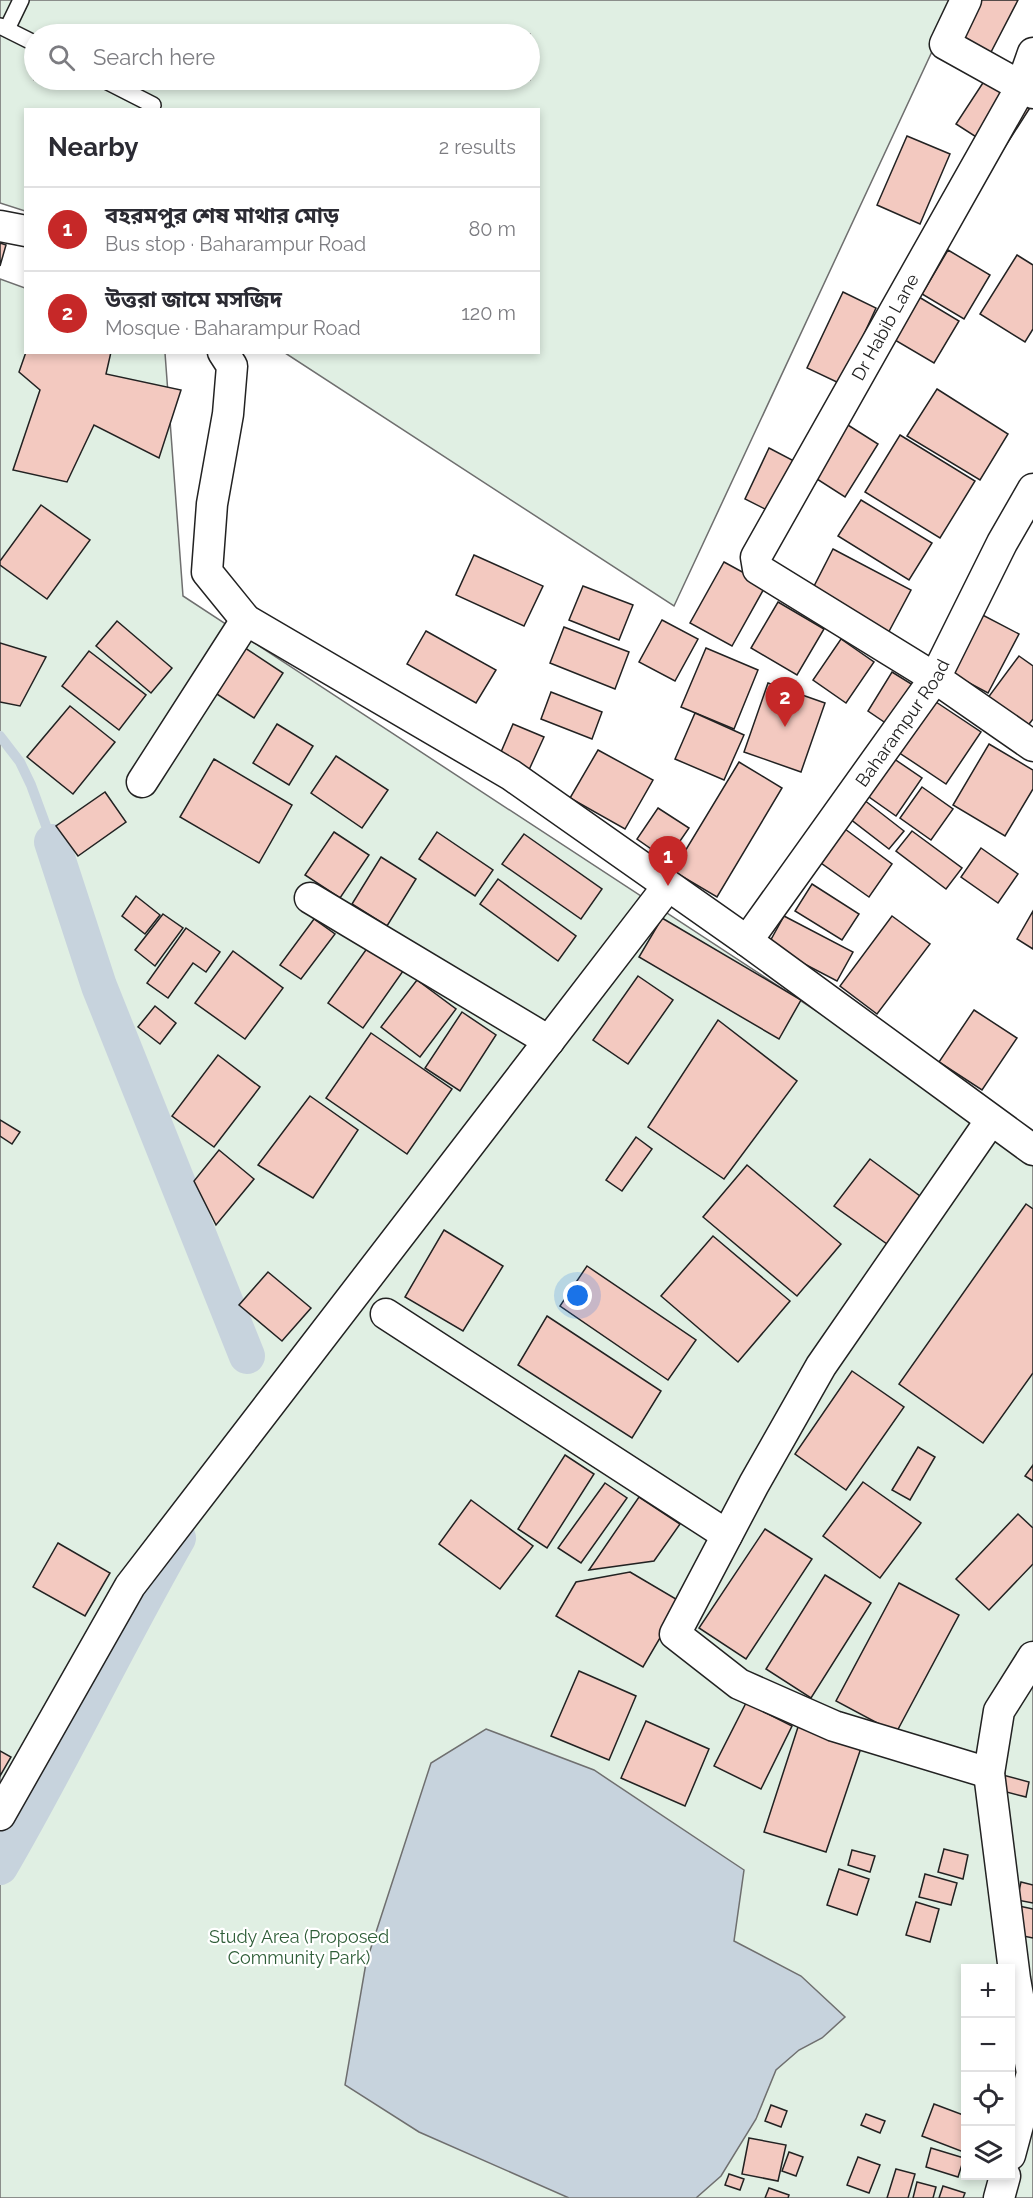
<!DOCTYPE html>
<html lang="en">
<head>
<meta charset="utf-8">
<style>
	:root { --surface:#fff; --page:#f7f7f7; --text:#2b2b33; --muted:#7c7c81; --line:#e1e1e2; --accent:#c62828 }
	body { margin:0; font-family:Raleway,"Noto Sans Bengali",sans-serif; background:var(--page); color:var(--text) }
	.controls { position:absolute; right:18px; bottom:18px; display:grid; overflow:hidden; border-radius:0px; box-shadow:0 3px 9px #0003 }
	.controls button { width:54px; height:54px; display:grid; place-items:center; padding:0; border:0; border-bottom:2px solid var(--line); background:var(--surface); color:var(--text); font:30px sans-serif }
	.you { position:absolute; left:578px; top:1296px; width:21px; height:21px; margin:-15px; border:4px solid #fff; border-radius:50%; background:#1a73e8; box-shadow:0 0 0 9px #1a73e833 }
	.badge { display:grid; place-items:center; width:39px; height:39px; border-radius:50%; background:var(--accent); color:#fff; font-size:20px; font-weight:700 }
	.pin { position:absolute; translate:-50% -50px; filter:drop-shadow(0 2px 3px #0008) }
	.pin::after { content:''; position:absolute; top:32px; width:21px; height:18px; background:inherit; clip-path:polygon(0 0,100% 0,50% 100%) }
	.list { margin:0; padding:0; list-style:none }
	h2 { display:flex; justify-content:space-between; align-items:center; height:78px; margin:0; padding:0 24px; font-size:26px }
	h2 small { font-size:20px; font-weight:400; color:var(--muted) }
	.list li { display:grid; grid-template-columns:39px 1fr auto; gap:18px; align-items:center; box-sizing:border-box; height:84px; padding:0 24px; border-top:2px solid var(--line) }
	.list b { display:block; font-size:22px; white-space:nowrap }
	.list p { margin:0; font-size:20px; white-space:nowrap; color:var(--muted) }
	.list em { font-size:20px; font-style:normal; color:var(--muted) }
	.icon { flex:none; width:33px; height:33px; fill:none; stroke:currentColor; stroke-width:2; stroke-linecap:round; stroke-linejoin:round }
	.map { position:relative; flex:none; width:1033px; height:2198px; overflow:hidden }
	.search { position:absolute; background:var(--surface); box-shadow:0 3px 9px #0003; left:24px; top:24px; width:516px; height:66px; display:flex; align-items:center; gap:15px; box-sizing:border-box; padding:0 21px; border-radius:33px; color:var(--muted); font-size:22px }
	.panel { position:absolute; background:var(--surface); box-shadow:0 3px 9px #0003; left:24px; top:108px; width:516px; height:246px; border-radius:0px }
	.map>svg:first-child { display:block }
</style>
</head>
<body>
<div class="map">
<svg width="1033" height="2198" viewBox="0 0 1033 2198">
	<rect width="100%" height="100%" fill="#fff"/>
	<!-- green -->
	<g fill="#e0efe3" stroke="#6f6f6f" stroke-width="1.5" fill-rule="evenodd">
		<path d="M0,0H956L674,606L285,353L538,352V110H26L25,211L0,203ZM34,34H530V80H34Z"/>
		<path d="M0,279L25,288L26,352L165,353L183,596L1033,1153V2198H0ZM966,1968H1010V2176H966Z"/>
	</g>
	<!-- water -->
	<polygon fill="#c7d3dd" stroke="#6f6f6f" stroke-width="1.5" points="486,1729 594,1770 744,1870 734,1941 801,1976 845,2017 822,2038 799,2050 776,2070 756,2119 721,2176 696,2198 569,2198 419,2132 345,2085 366,1963 431,1763"/>
	<g fill="none" stroke-linecap="round" stroke-linejoin="round">
		<!-- stream -->
		<polyline stroke="#c7d3dd" stroke-width="10" points="0,736 20,762 31,785 52,842"/>
		<!-- canal -->
		<g stroke="#c7d3dd" stroke-width="36">
			<polyline points="52,842 99,986 247,1356"/>
			<path d="M0,1867C63,1759 116,1646 178,1538"/>
		</g>
	</g>
	<!-- building -->
	<g fill="#f3c9c0" stroke="#222" stroke-width="1.5">
		<polygon points="981,0 1018,0 990,54 961,40"/>
		<polygon points="994,66 1033,103 1001,153 956,124"/>
		<polygon points="907,136 950,154 920,224 877,205"/>
		<polygon points="0,243 6,245 0,266"/>
		<polygon points="948,250 990,275 964,319 922,294"/>
		<polygon points="1017,255 1033,265 1033,329 1025,342 980,314"/>
		<polygon points="909,291 959,321 934,363 883,333"/>
		<polygon points="843,292 876,308 841,384 807,368"/>
		<polygon points="26,352 111,352 106,374 181,390 159,458 94,425 67,482 13,470 40,390 19,372"/>
		<polygon points="937,389 1008,434 980,480 907,436"/>
		<polygon points="840,420 878,444 845,497 806,472"/>
		<polygon points="900,435 975,481 940,538 865,492"/>
		<polygon points="769,448 794,461 769,511 745,499"/>
		<polygon points="861,500 932,543 909,580 838,536"/>
		<polygon points="41,505 90,540 47,599 0,565 0,561"/>
		<polygon points="833,549 911,590 886,637 809,596"/>
		<polygon points="474,555 543,586 524,626 456,595"/>
		<polygon points="724,562 766,585 732,646 690,623"/>
		<polygon points="583,586 633,605 619,640 569,620"/>
		<polygon points="778,602 824,629 797,675 751,648"/>
		<polygon points="973,610 1019,634 988,693 941,668"/>
		<polygon points="662,620 698,639 675,681 639,662"/>
		<polygon points="117,621 172,668 151,693 96,646"/>
		<polygon points="564,627 629,652 615,689 550,663"/>
		<polygon points="426,631 496,670 476,703 407,664"/>
		<polygon points="841,639 874,662 846,703 813,680"/>
		<polygon points="0,643 46,657 20,706 0,702"/>
		<polygon points="239,644 283,673 254,718 209,689"/>
		<polygon points="706,648 758,670 734,729 681,707"/>
		<polygon points="89,651 146,695 119,730 62,686"/>
		<polygon points="1019,656 1033,666 1033,719 1026,728 987,699"/>
		<polygon points="892,672 921,690 896,730 868,711"/>
		<polygon points="768,683 825,703 801,772 744,752"/>
		<polygon points="551,692 602,712 592,739 541,719"/>
		<polygon points="933,700 981,732 946,784 898,752"/>
		<polygon points="70,706 115,742 73,794 27,757"/>
		<polygon points="695,713 744,735 724,780 675,759"/>
		<polygon points="277,724 313,746 289,785 253,763"/>
		<polygon points="513,724 544,737 528,772 498,759"/>
		<polygon points="989,744 1033,770 1033,789 1005,836 953,805"/>
		<polygon points="598,750 653,780 625,829 570,798"/>
		<polygon points="887,754 922,778 896,816 862,792"/>
		<polygon points="336,756 388,790 362,828 311,793"/>
		<polygon points="214,759 292,805 259,863 180,817"/>
		<polygon points="739,762 782,788 717,897 673,871"/>
		<polygon points="922,787 953,809 931,840 900,818"/>
		<polygon points="105,792 126,822 78,856 56,826"/>
		<polygon points="859,796 904,831 889,849 845,815"/>
		<polygon points="658,808 689,828 667,860 637,839"/>
		<polygon points="845,829 892,864 869,897 821,863"/>
		<polygon points="912,831 962,868 946,889 896,851"/>
		<polygon points="334,832 369,855 340,898 305,875"/>
		<polygon points="437,832 493,870 475,896 419,859"/>
		<polygon points="524,834 602,889 581,919 502,864"/>
		<polygon points="981,848 1018,874 998,903 961,877"/>
		<polygon points="381,857 416,879 387,926 352,904"/>
		<polygon points="498,879 576,936 558,961 480,904"/>
		<polygon points="812,884 859,914 842,940 795,911"/>
		<polygon points="136,896 160,915 145,934 122,916"/>
		<polygon points="1033,911 1033,949 1017,939"/>
		<polygon points="163,914 183,928 155,966 135,950"/>
		<polygon points="784,916 853,952 837,981 768,945"/>
		<polygon points="892,916 930,944 877,1014 840,986"/>
		<polygon points="662,918 801,1000 779,1039 639,957"/>
		<polygon points="314,919 335,934 301,979 280,965"/>
		<polygon points="186,928 220,952 206,972 193,963 168,998 147,983"/>
		<polygon points="373,940 408,964 363,1028 328,1003"/>
		<polygon points="233,951 283,988 245,1039 195,1003"/>
		<polygon points="638,976 673,1000 628,1064 593,1040"/>
		<polygon points="417,980 456,1009 420,1057 381,1027"/>
		<polygon points="155,1006 176,1023 160,1044 138,1027"/>
		<polygon points="974,1010 1017,1038 982,1090 939,1062"/>
		<polygon points="462,1012 496,1035 460,1091 425,1068"/>
		<polygon points="718,1020 797,1081 724,1179 648,1127"/>
		<polygon points="371,1033 452,1089 407,1154 326,1098"/>
		<polygon points="218,1055 260,1087 214,1147 172,1116"/>
		<polygon points="310,1096 358,1130 313,1198 258,1165"/>
		<polygon points="0,1120 20,1132 12,1144 0,1136"/>
		<polygon points="636,1137 652,1149 622,1191 606,1180"/>
		<polygon points="219,1150 254,1179 216,1225 194,1181"/>
		<polygon points="870,1159 928,1202 894,1249 834,1206"/>
		<polygon points="747,1165 841,1244 797,1296 703,1217"/>
		<polygon points="1026,1204 1033,1209 1033,1373 983,1443 899,1384"/>
		<polygon points="444,1230 503,1266 463,1331 405,1297"/>
		<polygon points="713,1236 790,1301 738,1362 661,1296"/>
		<polygon points="587,1266 696,1340 668,1380 560,1306"/>
		<polygon points="268,1272 311,1308 282,1341 239,1305"/>
		<polygon points="547,1316 661,1391 632,1438 518,1365"/>
		<polygon points="852,1371 904,1407 846,1490 795,1454"/>
		<polygon points="918,1447 935,1457 910,1500 892,1490"/>
		<polygon points="565,1455 594,1474 547,1548 518,1529"/>
		<polygon points="1033,1465 1033,1481 1025,1476"/>
		<polygon points="863,1482 921,1523 880,1578 823,1536"/>
		<polygon points="605,1483 627,1498 581,1563 558,1548"/>
		<polygon points="639,1497 680,1524 654,1561 589,1570"/>
		<polygon points="471,1500 533,1546 500,1589 439,1544"/>
		<polygon points="1018,1514 1033,1528 1033,1564 989,1610 956,1579"/>
		<polygon points="765,1529 812,1559 746,1659 699,1628"/>
		<polygon points="58,1543 110,1573 85,1616 33,1587"/>
		<polygon points="630,1572 681,1602 643,1667 556,1616 576,1582"/>
		<polygon points="825,1575 871,1603 811,1698 766,1669"/>
		<polygon points="899,1583 959,1615 896,1733 836,1701"/>
		<polygon points="579,1671 636,1696 609,1760 551,1736"/>
		<polygon points="746,1703 792,1726 761,1789 714,1766"/>
		<polygon points="646,1721 709,1749 685,1806 621,1778"/>
		<polygon points="799,1724 862,1745 826,1852 764,1832"/>
		<polygon points="0,1751 11,1757 0,1776"/>
		<polygon points="999,1774 1029,1782 1026,1797 995,1789"/>
		<polygon points="944,1849 968,1855 963,1879 938,1872"/>
		<polygon points="852,1850 875,1856 870,1872 848,1865"/>
		<polygon points="839,1869 869,1879 857,1915 827,1905"/>
		<polygon points="925,1874 957,1883 951,1905 919,1897"/>
		<polygon points="1021,1882 1033,1885 1033,1903 1017,1900"/>
		<polygon points="916,1902 939,1909 930,1942 906,1935"/>
		<polygon points="1019,1906 1033,1909 1033,1938 1013,1934"/>
		<polygon points="934,2104 966,2116 966,2153 922,2136"/>
		<polygon points="771,2105 787,2111 781,2127 765,2121"/>
		<polygon points="866,2114 885,2121 880,2133 861,2125"/>
		<polygon points="749,2138 786,2145 778,2181 742,2174"/>
		<polygon points="931,2148 964,2158 958,2177 926,2167"/>
		<polygon points="789,2152 803,2157 796,2176 782,2171"/>
		<polygon points="858,2157 880,2165 869,2193 847,2185"/>
		<polygon points="896,2169 915,2174 908,2198 887,2198"/>
		<polygon points="729,2174 744,2179 740,2190 725,2185"/>
		<polygon points="917,2182 936,2187 933,2198 913,2198"/>
		<polygon points="943,2186 965,2193 963,2198 939,2198"/>
		<polygon points="769,2188 789,2195 788,2198 765,2198"/>
	</g>
	<g fill="none" stroke-linecap="round" stroke-linejoin="round">
		<defs>
			<g id="service">
				<polyline points="0,26 34,43"/>
				<polyline points="7,29 21,0"/>
				<polyline points="104,80 153,105 150,110"/>
			</g>
			<g id="minor">
				<polyline points="966,0 945,44 1033,93"/>
				<polyline points="1033,53 1021,87 756,557 758,569 935,678 1033,746"/>
				<polyline points="0,226 26,231"/>
				<polyline points="223,352 232,366 228,414 212,504 207,572 246,620 511,775 747,941 1033,1150"/>
				<polyline points="142,782 246,620"/>
				<polyline points="310,898 549,1041"/>
				<path id="s1" d="M747,941L935,678L1002,543L1033,489"/>
				<polyline points="386,1314 727,1535"/>
				<polyline points="989,1773 834,1726 739,1684 675,1634 754,1484 821,1366 991,1120"/>
				<polyline points="0,1815 130,1586 668,886"/>
				<polyline points="1010,2155 1032,2073 1015,1979 989,1773 999,1711 1033,1657"/>
				<polyline points="999,2198 1005,2176"/>
			</g>
		</defs>
		<!-- service casing -->
		<use href="#service" stroke="#222" stroke-width="18"/>
		<!-- minor casing -->
		<use href="#minor" stroke="#222" stroke-width="33"/>
		<!-- service -->
		<use href="#service" stroke="#fff" stroke-width="15"/>
		<!-- minor -->
		<use href="#minor" stroke="#fff" stroke-width="30"/>
	</g>
	<g text-anchor="middle" dominant-baseline="central" stroke-width="4.5" stroke-linejoin="round" paint-order="stroke">
		<!-- street labels -->
		<g font-size="18" fill="#222" stroke="#fff">
			<text transform="translate(885 327) rotate(-61)">Dr Habib Lane</text>
			<text stroke="none"><textPath href="#s1" startOffset="268">Baharampur Road</textPath></text>
		</g>
		<!-- park labels -->
		<g font-size="18" fill="#2f5e38" stroke="#fff">
			<text x="299" y="1936">Study Area (Proposed<tspan x="299" dy="21">Community Park)</tspan></text>
		</g>
	</g>
</svg>
<div class="controls">
<button>+</button>
<button>−</button>
<button><svg class="icon" aria-label="locate" viewBox="0 0 24 24"><circle cx="12" cy="12" r="6"/><path d="M12 2v4M12 18v4M2 12h4M18 12h4"/></svg></button>
<button><svg class="icon" aria-label="layers" viewBox="0 0 24 24"><path d="M12 4l9 5-9 5-9-5zM3 14l9 5 9-5"/></svg></button>
</div>
<div class="you"></div>
<div class="pin badge" style="left:668px;top:886px">1</div>
<div class="pin badge" style="left:785px;top:727px">2</div>
<div class="search"><svg class="icon" aria-label="search" viewBox="0 0 24 24"><circle cx="10" cy="10" r="6"/><path d="M15 15l6 6"/></svg>Search here</div>
<section class="panel">
<h2>Nearby<small>2 results</small></h2>
<ul class="list">
<li><span class="badge">1</span><div><b>বহরমপুর শেষ মাথার মোড়</b><p>Bus stop · Baharampur Road</p></div><em>80 m</em></li>
<li><span class="badge">2</span><div><b>উত্তরা জামে মসজিদ</b><p>Mosque · Baharampur Road</p></div><em>120 m</em></li>
</ul>
</section>
</div>
</body>
</html>
